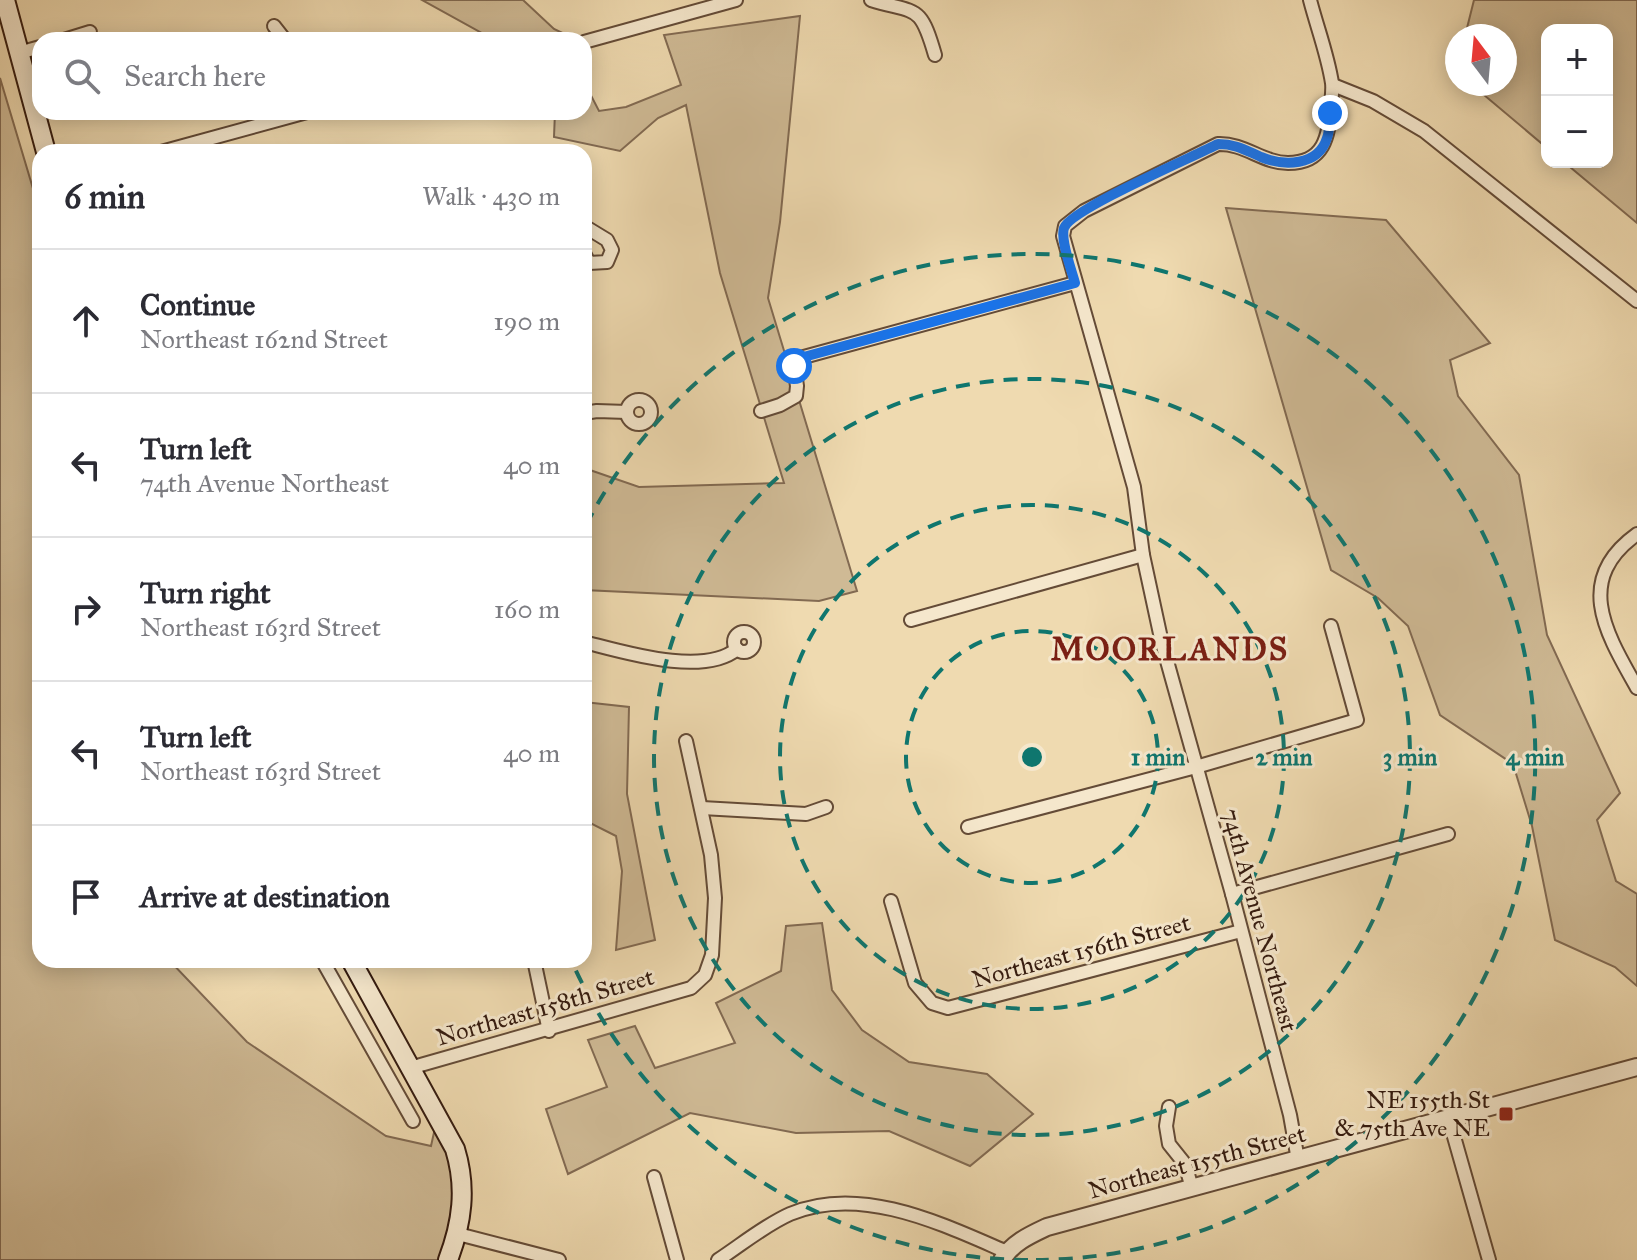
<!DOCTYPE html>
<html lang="en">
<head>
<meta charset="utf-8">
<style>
	:root { --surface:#fff; --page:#f2f2f3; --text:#2b2b33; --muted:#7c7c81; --line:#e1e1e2 }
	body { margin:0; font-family:"IM FELL Great Primer",serif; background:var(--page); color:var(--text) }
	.controls { position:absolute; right:24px; top:24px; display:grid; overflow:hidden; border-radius:16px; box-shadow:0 4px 20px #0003 }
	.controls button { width:72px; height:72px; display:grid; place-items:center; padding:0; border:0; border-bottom:2px solid var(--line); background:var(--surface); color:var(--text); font:40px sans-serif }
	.compass { position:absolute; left:1445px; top:24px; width:72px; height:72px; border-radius:50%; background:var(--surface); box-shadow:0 4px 20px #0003; rotate:344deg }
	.stop { position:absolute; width:24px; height:24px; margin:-18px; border:6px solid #1a73e8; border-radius:50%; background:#fff }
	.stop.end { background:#1a73e8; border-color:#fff; box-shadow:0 2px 8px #0008 }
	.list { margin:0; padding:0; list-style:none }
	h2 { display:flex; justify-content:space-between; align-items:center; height:104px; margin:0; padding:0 32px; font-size:34px }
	h2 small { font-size:26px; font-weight:400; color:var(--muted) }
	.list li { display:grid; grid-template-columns:52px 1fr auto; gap:24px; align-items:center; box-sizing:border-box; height:144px; padding:0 32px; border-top:2px solid var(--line) }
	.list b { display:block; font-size:30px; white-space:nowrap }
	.list p { margin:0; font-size:26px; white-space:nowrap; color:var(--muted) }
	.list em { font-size:26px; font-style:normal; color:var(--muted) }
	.icon { flex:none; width:44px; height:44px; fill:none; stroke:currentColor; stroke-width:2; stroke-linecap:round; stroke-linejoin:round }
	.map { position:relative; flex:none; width:1637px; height:1260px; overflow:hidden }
	.search { position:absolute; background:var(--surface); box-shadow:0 4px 20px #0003; left:32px; top:32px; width:560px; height:88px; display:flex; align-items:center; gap:20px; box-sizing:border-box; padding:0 28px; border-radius:24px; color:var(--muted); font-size:30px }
	.panel { position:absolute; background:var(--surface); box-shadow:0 4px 20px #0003; left:32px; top:144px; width:560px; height:824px; border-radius:24px }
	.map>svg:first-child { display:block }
</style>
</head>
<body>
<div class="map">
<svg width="1637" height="1260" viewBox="0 0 1637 1260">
	<rect width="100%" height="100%" fill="#efdab0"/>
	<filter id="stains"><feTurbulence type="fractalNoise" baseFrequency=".0025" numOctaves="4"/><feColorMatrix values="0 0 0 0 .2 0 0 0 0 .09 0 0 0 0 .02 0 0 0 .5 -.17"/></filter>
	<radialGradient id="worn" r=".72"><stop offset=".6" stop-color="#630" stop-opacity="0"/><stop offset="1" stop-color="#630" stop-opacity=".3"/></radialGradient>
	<!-- green -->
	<g fill="#cfba95" stroke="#826a52" stroke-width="2">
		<polygon points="422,0 523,0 554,29 577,40 488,40 487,36"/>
		<polygon points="1474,0 1637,0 1637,223 1564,162 1607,162 1607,30 1547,30 1547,148 1471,84 1505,84 1505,36 1465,36"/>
		<polygon points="800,16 780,222 768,298 857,591 819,601 584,590 584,468 639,487 784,483 720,273 686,105 658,118 620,151 554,137 555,112 584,112 584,82 599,111 626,107 681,85 664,35"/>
		<polygon points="0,78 40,212 40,960 169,960 247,1042 386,1136 431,1146 439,1110 460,1147 449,1260 0,1260"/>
		<polygon points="1226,208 1386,220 1490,343 1450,360 1458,396 1519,475 1547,635 1620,793 1597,820 1616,881 1637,894 1637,986 1615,967 1555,940 1532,826 1513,764 1440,715 1408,626 1378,598 1331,570"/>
		<polygon points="584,702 629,707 627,794 655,940 616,950 622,871 616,836 584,820"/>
		<polygon points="822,923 832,990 862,1030 909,1062 987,1074 1033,1114 970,1166 889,1131 796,1133 690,1113 568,1174 546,1109 607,1087 588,1040 635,1026 655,1068 735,1043 716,1003 781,971 786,926"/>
	</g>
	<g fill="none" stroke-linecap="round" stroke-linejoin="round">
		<defs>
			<g id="minor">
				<path d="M871,0C917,14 920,3 935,55"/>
				<polyline points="274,26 285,40"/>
				<polyline points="64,40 90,32"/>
				<polyline points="584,42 736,0"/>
				<polyline points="19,53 40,47"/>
				<polyline points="1333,85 1373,101 1424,131 1637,301"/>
				<polyline points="161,152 307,112"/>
				<polyline points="584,226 607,240 612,250 607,262 589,263 584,253"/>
				<circle cx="639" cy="412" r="12"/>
				<polyline points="761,411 780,405 796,396 797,386 794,366 800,358 1075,283"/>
				<polyline points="584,413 597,411 627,412"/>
				<path d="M1637,534C1573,580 1606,633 1637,688"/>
				<polyline points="911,620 1143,555"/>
				<circle cx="744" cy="642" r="10"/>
				<path d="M584,642C624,652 703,677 737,649"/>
				<polyline points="702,808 806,814 826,807"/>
				<polyline points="968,827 1196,767 1357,720 1331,626"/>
				<polyline points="1232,894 1448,834"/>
				<polyline points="891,901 915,983 932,1003 948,1008 1241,931"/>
				<polyline points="322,960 413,1121"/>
				<polyline points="534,960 549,1031"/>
				<polyline points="410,1068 691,988 705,975 712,955 715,898 711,855 686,741"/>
				<polyline points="1169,1107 1166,1126 1169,1144 1185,1164 1192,1188"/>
				<polyline points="1449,1119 1489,1260"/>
				<path d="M1298,1160L1290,1115L1232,894L1162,643L1143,555L1134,487L1063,236L1065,226L1084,211L1218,144C1244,143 1263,163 1288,163C1325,163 1328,136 1331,108C1331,100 1333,91 1332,83C1328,56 1317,27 1310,0"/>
				<polyline points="654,1177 677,1260"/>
				<polyline points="458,1234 559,1260"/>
				<path d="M718,1260C741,1245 765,1225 790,1214C861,1184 942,1224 1007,1252"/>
			</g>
			<path id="tertiary" d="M1002,1260C1012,1243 1030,1235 1047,1227L1637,1067"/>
			<g id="secondary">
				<polyline points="5,0 46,152"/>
				<path d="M351,960L455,1149C467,1188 462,1223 448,1260"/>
			</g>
		</defs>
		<!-- minor casing -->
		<use href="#minor" stroke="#644b37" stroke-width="16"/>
		<!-- tertiary casing -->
		<use href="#tertiary" stroke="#644b37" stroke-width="20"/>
		<!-- secondary casing -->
		<use href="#secondary" stroke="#351b0f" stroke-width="22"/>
		<!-- minor -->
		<use href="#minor" stroke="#f5e7cc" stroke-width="12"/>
		<!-- tertiary -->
		<use href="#tertiary" stroke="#f5e7cc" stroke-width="16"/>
		<!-- secondary -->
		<use href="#secondary" stroke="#f5e7cc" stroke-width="18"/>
	</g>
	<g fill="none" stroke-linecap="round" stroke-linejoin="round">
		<!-- route -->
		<path stroke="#1a73e8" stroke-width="10" d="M794,366L800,358L1075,283C1072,271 1060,240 1064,228C1071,209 1193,157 1218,144C1236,144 1245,150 1261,157C1283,166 1318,167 1327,138C1330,131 1329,121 1330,113"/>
	</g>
	<!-- distance rings -->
	<g fill="none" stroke="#0f766e" stroke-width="4" stroke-dasharray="14 10">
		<circle cx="1032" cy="757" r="126"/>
		<circle cx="1032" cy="757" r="252"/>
		<circle cx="1032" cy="757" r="378"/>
		<path d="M1028 1260A503 503 0 0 1 572 962M586 525A503 503 0 1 1 1036 1260"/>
	</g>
	<!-- markers -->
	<rect fill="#8f2418" stroke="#f5e7cc" stroke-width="3" x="1498" y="1106" width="16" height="16" rx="4"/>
	<g text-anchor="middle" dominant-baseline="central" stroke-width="6" stroke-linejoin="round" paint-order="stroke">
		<!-- street labels -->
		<g font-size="24" fill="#351b0f" stroke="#f5e7cc">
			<text transform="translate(1260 920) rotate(75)">74th Avenue Northeast</text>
			<text transform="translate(1081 951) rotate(-15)">Northeast 156th Street</text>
			<text transform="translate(545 1007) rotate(-16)">Northeast 158th Street</text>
			<text transform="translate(1197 1162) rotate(-15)">Northeast 155th Street</text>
		</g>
		<!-- poi labels -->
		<g font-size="24" fill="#351b0f" stroke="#f5e7cc" text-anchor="end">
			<text x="1490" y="1100">NE 155th St<tspan x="1490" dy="28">&amp; 75th Ave NE</tspan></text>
		</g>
		<!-- district labels -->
		<g font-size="32" font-weight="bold" letter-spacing="2" fill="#7a1f14" stroke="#f5e7cc">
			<text x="1170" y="649">MOORLANDS</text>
		</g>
	</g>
	<circle cx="1032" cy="757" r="12" fill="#0f766e" stroke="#f5e7cc" stroke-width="4"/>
	<g font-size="24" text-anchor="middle" font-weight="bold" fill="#0f766e" stroke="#f5e7cc" stroke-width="6" stroke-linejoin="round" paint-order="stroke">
		<text x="1158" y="765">1 min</text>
		<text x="1284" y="765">2 min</text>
		<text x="1410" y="765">3 min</text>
		<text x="1535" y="765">4 min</text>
	</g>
	<rect width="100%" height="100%" filter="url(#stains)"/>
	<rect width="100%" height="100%" fill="url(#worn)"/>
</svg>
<div class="controls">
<button>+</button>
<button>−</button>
</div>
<svg class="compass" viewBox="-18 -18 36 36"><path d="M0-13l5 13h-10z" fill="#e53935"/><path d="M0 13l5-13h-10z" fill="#7c7c81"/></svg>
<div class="stop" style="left:794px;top:366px"></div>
<div class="stop end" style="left:1330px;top:113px"></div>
<div class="search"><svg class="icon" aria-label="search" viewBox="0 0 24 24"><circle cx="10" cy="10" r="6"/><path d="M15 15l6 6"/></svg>Search here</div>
<section class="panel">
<h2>6 min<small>Walk · 430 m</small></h2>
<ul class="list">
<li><svg class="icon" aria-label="ahead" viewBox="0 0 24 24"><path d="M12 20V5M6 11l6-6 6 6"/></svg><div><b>Continue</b><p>Northeast 162nd Street</p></div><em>190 m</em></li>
<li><svg class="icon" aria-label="left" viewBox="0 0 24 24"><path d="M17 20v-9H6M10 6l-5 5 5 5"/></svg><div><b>Turn left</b><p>74th Avenue Northeast</p></div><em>40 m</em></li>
<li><svg class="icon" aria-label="right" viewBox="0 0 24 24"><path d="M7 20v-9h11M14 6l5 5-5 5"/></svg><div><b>Turn right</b><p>Northeast 163rd Street</p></div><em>160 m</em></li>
<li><svg class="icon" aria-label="left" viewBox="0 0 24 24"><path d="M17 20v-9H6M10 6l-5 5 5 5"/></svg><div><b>Turn left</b><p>Northeast 163rd Street</p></div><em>40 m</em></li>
<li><svg class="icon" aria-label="arrive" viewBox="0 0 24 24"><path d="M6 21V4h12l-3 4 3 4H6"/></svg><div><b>Arrive at destination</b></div></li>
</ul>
</section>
</div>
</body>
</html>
